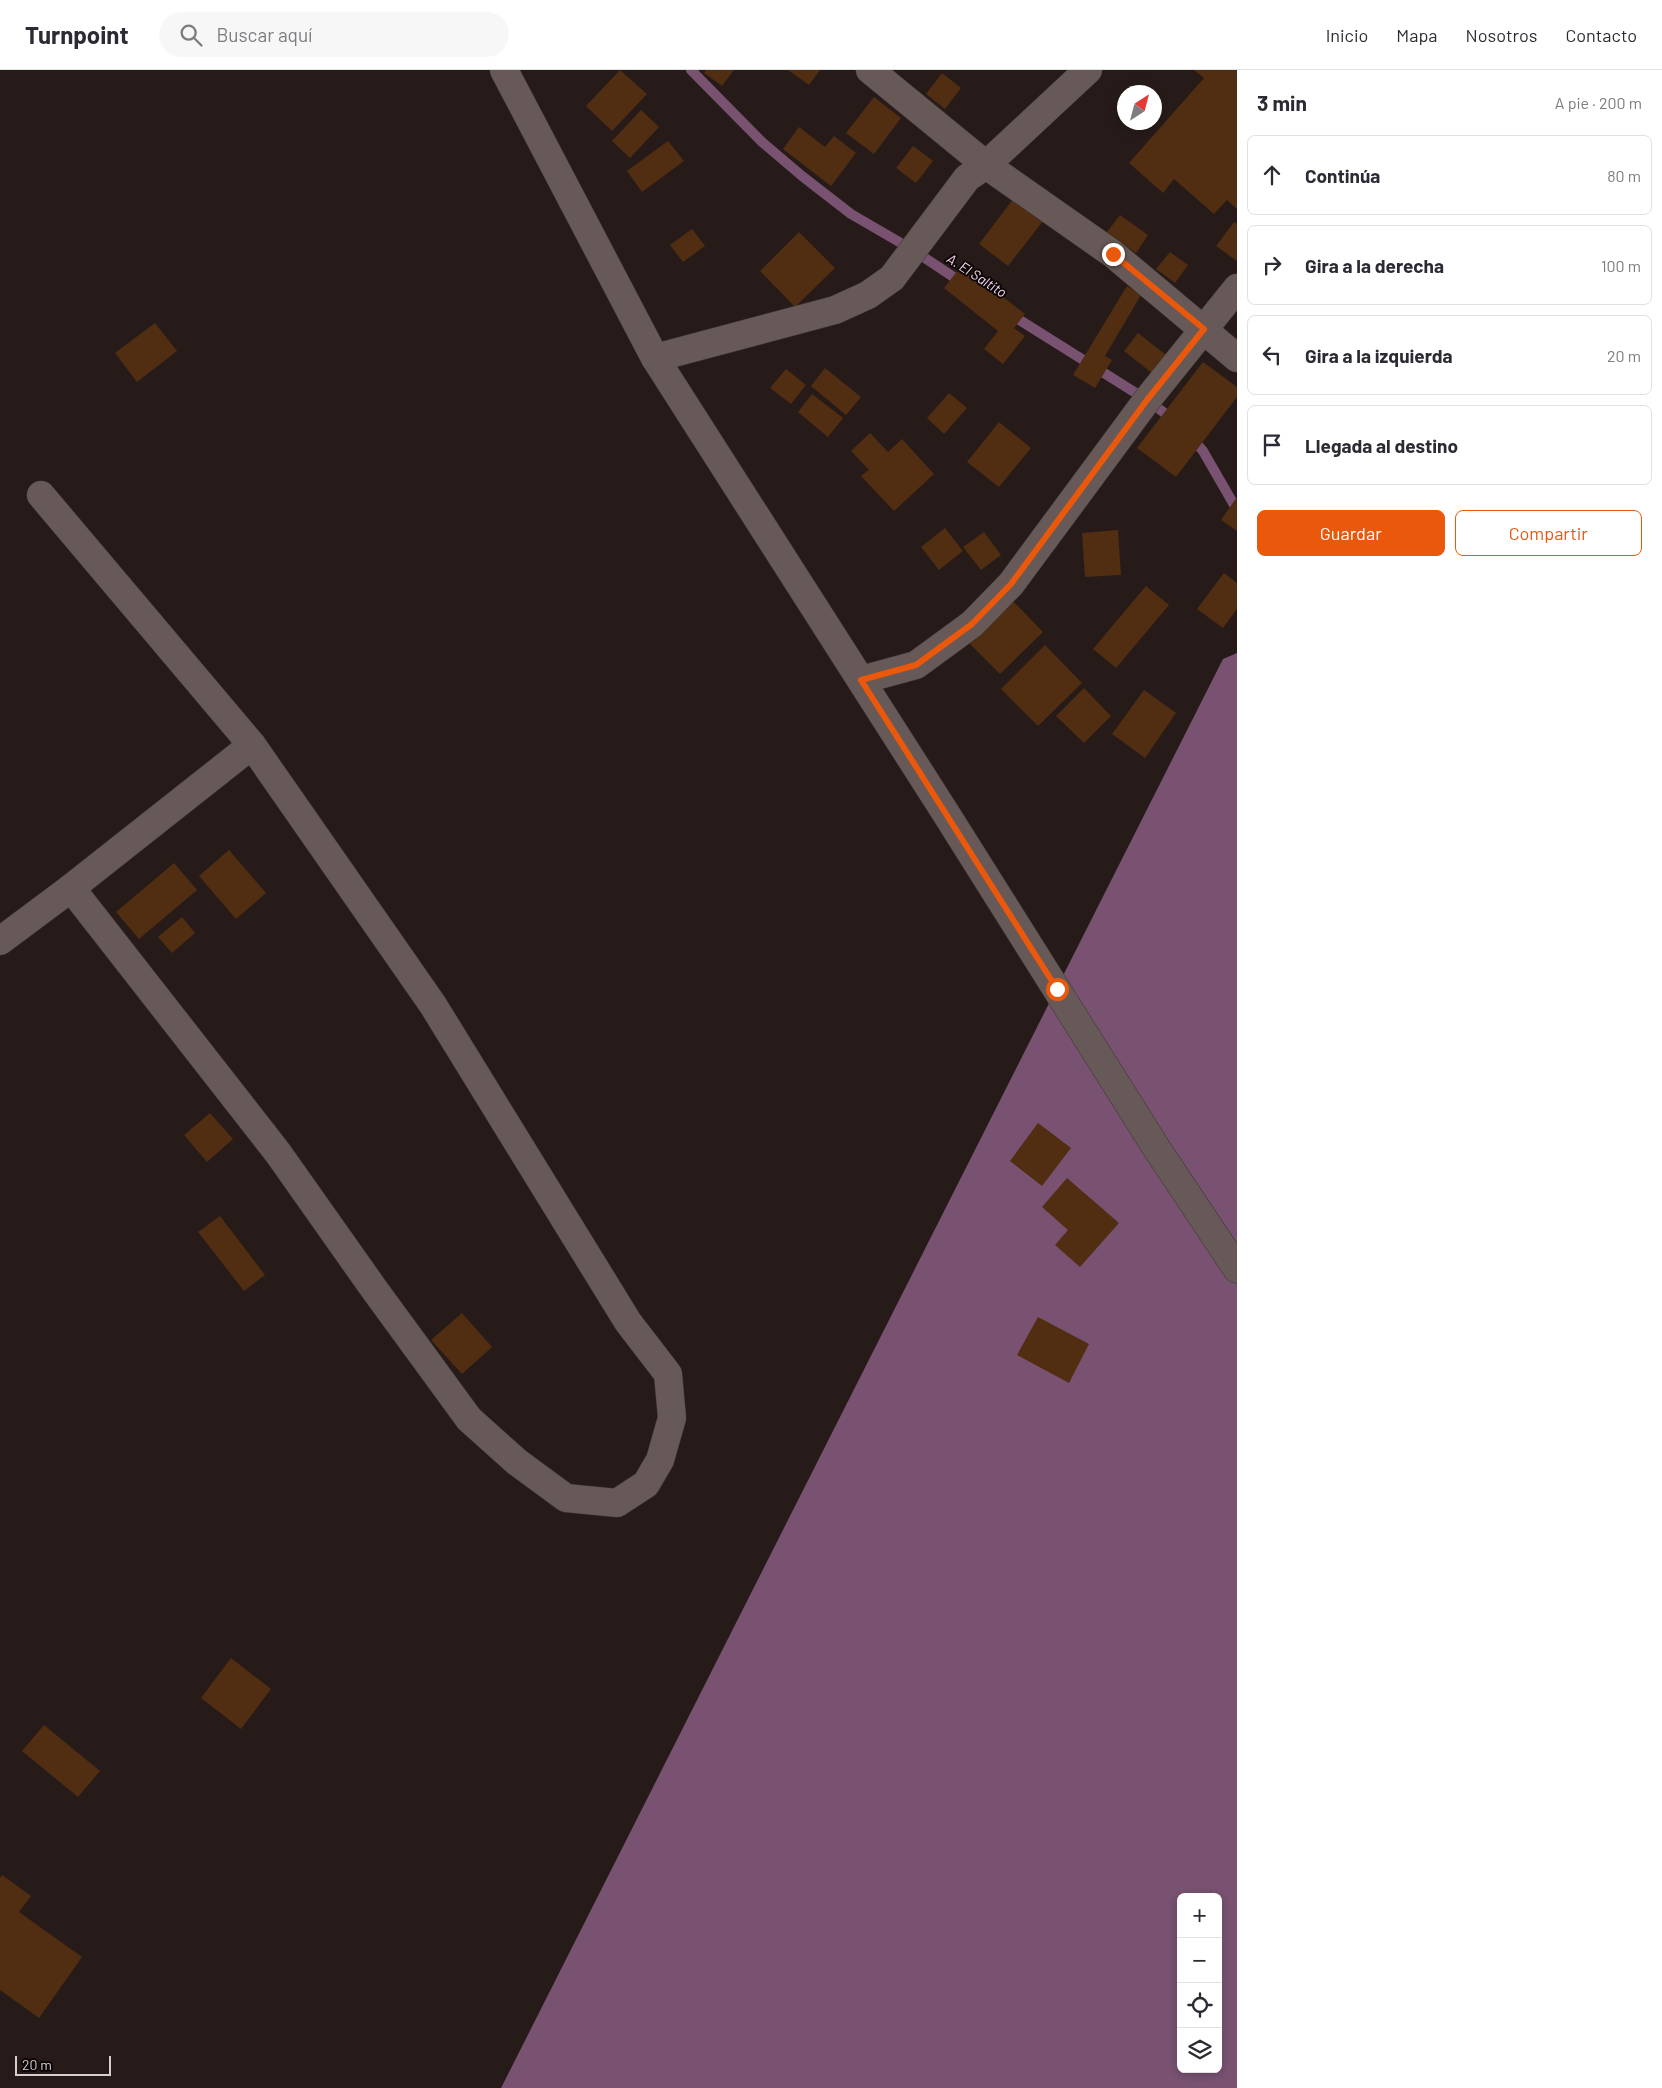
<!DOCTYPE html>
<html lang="es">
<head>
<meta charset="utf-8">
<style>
	:root { --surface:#fff; --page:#f7f7f7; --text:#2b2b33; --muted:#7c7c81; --line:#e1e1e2; --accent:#ea580c }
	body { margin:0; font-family:Barlow,sans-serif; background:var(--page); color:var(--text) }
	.controls { position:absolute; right:15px; bottom:15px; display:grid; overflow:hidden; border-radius:8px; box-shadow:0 2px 8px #0003 }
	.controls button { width:45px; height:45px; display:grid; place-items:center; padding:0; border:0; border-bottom:1px solid var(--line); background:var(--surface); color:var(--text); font:25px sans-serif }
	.compass { position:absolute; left:1117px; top:15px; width:45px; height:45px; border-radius:50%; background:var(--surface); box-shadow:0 2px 8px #0003; rotate:36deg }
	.scale { position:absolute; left:15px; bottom:12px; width:96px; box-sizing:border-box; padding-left:5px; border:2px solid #d7cfce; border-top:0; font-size:14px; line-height:18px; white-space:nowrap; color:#d7cfce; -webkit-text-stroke:4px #0c0707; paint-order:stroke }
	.stop { position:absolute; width:15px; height:15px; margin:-11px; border:4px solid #ea580c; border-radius:50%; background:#fff }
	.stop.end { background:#ea580c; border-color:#fff; box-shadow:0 1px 5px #0008 }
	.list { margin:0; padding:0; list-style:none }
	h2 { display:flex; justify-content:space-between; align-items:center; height:65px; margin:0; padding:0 20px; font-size:21px }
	h2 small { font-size:16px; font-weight:400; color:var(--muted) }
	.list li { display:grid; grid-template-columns:32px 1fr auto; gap:15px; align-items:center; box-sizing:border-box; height:80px; margin:0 10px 10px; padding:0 10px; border:1px solid var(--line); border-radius:8px }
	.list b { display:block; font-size:19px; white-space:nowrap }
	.list em { font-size:16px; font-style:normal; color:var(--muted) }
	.actions { display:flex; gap:10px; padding:15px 20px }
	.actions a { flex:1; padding:11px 0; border:1px solid var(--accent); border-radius:8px; text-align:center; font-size:18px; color:var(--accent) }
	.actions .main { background:var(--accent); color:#fff }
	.icon { flex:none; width:28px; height:28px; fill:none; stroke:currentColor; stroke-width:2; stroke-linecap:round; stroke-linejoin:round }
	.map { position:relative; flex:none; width:1237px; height:2018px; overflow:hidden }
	header { display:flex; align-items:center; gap:30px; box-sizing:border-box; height:70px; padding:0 25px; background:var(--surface); border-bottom:1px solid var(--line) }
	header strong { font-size:24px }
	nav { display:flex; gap:28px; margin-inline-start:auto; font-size:18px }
	.search { width:350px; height:45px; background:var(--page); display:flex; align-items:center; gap:12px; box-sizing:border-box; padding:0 18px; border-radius:28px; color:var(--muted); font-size:19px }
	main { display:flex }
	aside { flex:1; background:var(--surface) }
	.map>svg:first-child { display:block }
</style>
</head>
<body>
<header>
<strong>Turnpoint</strong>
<div class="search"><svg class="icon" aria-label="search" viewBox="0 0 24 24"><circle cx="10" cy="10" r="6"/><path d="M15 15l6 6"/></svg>Buscar aquí</div>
<nav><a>Inicio</a><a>Mapa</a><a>Nosotros</a><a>Contacto</a></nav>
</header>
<main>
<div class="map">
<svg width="1237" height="2018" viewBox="0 0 1237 2018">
	<rect width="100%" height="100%" fill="#261b19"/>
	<!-- water -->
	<path fill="#785270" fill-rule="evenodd" d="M1237,583V2018H501L1223,589ZM1181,1827H1218V1999H1181Z"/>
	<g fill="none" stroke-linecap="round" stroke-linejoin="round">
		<!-- stream -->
		<g stroke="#785270" stroke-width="10">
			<polyline points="691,0 762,72 802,106 851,144 913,180 964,214"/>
			<polyline points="1010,244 1147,330 1174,350"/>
			<polyline points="1191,367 1203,381 1237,440"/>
		</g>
	</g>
	<!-- building -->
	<g fill="#512d11">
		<polygon points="620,0 647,24 612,61 586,36"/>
		<polygon points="706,0 734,0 722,16 704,3"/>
		<polygon points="788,0 820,0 809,15"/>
		<polygon points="1194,0 1237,0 1237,139 1227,130 1214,144 1174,109 1163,123 1129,93 1204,8"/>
		<polygon points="942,3 961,18 945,39 926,24"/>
		<polygon points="874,27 901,48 874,84 846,63"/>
		<polygon points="641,40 659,57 630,88 612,71"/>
		<polygon points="799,57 825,77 834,66 856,83 831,116 783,79"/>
		<polygon points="668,71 684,91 642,122 627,101"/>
		<polygon points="913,76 933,91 916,113 896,98"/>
		<polygon points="1014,128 1043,151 1008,196 979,174"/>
		<polygon points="1120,145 1148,165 1136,183 1107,162"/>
		<polygon points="1234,152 1237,154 1237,191 1216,176"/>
		<polygon points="692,159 705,176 683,192 670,175"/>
		<polygon points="799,162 835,198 795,237 760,201"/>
		<polygon points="1170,182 1188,195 1175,213 1156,199"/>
		<polygon points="962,195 1025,244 1014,258 1025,266 1003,294 984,279 998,261 944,218"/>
		<polygon points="1127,216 1141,225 1105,286 1112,290 1095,318 1073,305"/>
		<polygon points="155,253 177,281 137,312 115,283"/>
		<polygon points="1138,263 1166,285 1152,303 1124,281"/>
		<polygon points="1203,292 1237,317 1237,327 1176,407 1137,378"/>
		<polygon points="825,298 861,327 846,345 811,316"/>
		<polygon points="786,299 806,315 791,334 770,318"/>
		<polygon points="949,323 967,338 944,364 927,348"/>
		<polygon points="812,324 843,348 828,367 798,342"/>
		<polygon points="999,352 1031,378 999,417 967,392"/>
		<polygon points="870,363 888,382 902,369 934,404 894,441 861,406 869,400 851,381"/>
		<polygon points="1237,427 1237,461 1221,450"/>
		<polygon points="945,458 963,481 939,500 921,477"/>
		<polygon points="1118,460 1121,505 1085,507 1082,463"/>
		<polygon points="984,462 1001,485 981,500 963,477"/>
		<polygon points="1224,503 1237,513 1237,539 1223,558 1197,539"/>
		<polygon points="1146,516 1169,535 1116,598 1093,579"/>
		<polygon points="1013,531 1043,562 1000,604 970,574"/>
		<polygon points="1045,575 1082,613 1038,656 1001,619"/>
		<polygon points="1084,618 1111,646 1084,673 1056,646"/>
		<polygon points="1144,620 1176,643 1145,688 1112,664"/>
		<polygon points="229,780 266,823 236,849 199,806"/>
		<polygon points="174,793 197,820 139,869 116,842"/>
		<polygon points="182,847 195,863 172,883 158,867"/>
		<polygon points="210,1043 233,1069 207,1092 184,1065"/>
		<polygon points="1038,1053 1071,1078 1042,1116 1010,1091"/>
		<polygon points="1067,1108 1119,1153 1080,1197 1055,1175 1068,1160 1042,1137"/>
		<polygon points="220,1146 265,1205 244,1221 198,1162"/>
		<polygon points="462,1243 492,1277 462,1304 431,1270"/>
		<polygon points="1038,1247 1089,1274 1069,1313 1017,1285"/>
		<polygon points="231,1588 271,1619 241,1659 201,1628"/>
		<polygon points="44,1655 100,1701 78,1727 22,1681"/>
		<polygon points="2,1805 31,1826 19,1842 82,1887 39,1948 0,1920 0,1808"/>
	</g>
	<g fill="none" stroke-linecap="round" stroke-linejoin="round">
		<defs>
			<g id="street">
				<polyline points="504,0 655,288 945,742 1157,1079 1237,1199"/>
				<polyline points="870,0 986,95 1113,184 1237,288"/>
				<polyline points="655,288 835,240 868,225 892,208 967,108 986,95 1088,0"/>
				<polyline points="861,610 916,595 972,554 1011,514 1147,330 1237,218"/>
				<polyline points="71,818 278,1083 374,1219 469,1349 517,1392 566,1428 617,1433 646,1414 660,1390 672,1348 668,1304 628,1252 433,935 252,675"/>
				<polyline points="0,871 71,818 252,675 41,425"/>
			</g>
		</defs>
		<!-- street casing -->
		<use href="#street" stroke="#3f3635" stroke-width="29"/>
		<!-- street -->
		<use href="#street" stroke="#665957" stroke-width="28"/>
	</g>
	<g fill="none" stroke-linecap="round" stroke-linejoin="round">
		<!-- route -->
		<polyline stroke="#ea580c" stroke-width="6" points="1057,919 861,610 916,595 972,554 1011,514 1147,330 1204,259 1113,184"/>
	</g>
	<g text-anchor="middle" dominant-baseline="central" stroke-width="4" stroke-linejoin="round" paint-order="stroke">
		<!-- water labels -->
		<g font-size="14" font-style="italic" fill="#fcd5f3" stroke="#0c0707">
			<text transform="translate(977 205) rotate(33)">A. El Saltito</text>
		</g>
	</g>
</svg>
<div class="controls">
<button>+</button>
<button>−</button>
<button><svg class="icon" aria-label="locate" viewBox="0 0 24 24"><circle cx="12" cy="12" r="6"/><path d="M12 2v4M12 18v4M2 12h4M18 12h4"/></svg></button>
<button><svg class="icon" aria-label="layers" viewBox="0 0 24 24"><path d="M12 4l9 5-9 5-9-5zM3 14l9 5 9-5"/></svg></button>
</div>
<svg class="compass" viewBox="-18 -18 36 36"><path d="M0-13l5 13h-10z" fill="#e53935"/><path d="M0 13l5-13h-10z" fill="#7c7c81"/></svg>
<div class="scale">20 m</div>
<div class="stop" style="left:1057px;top:919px"></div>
<div class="stop end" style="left:1113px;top:184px"></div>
</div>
<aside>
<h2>3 min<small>A pie · 200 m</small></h2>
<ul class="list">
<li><svg class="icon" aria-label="ahead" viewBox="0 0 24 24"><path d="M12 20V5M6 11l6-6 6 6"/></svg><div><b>Continúa</b></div><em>80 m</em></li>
<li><svg class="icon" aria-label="right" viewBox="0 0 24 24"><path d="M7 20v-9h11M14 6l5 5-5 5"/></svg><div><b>Gira a la derecha</b></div><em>100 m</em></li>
<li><svg class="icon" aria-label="left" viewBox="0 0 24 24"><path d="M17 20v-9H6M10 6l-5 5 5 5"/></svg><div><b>Gira a la izquierda</b></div><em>20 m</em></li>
<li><svg class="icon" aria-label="arrive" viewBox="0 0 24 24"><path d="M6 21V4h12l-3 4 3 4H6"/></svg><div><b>Llegada al destino</b></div></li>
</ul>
<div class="actions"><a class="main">Guardar</a><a>Compartir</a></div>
</aside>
</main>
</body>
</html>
